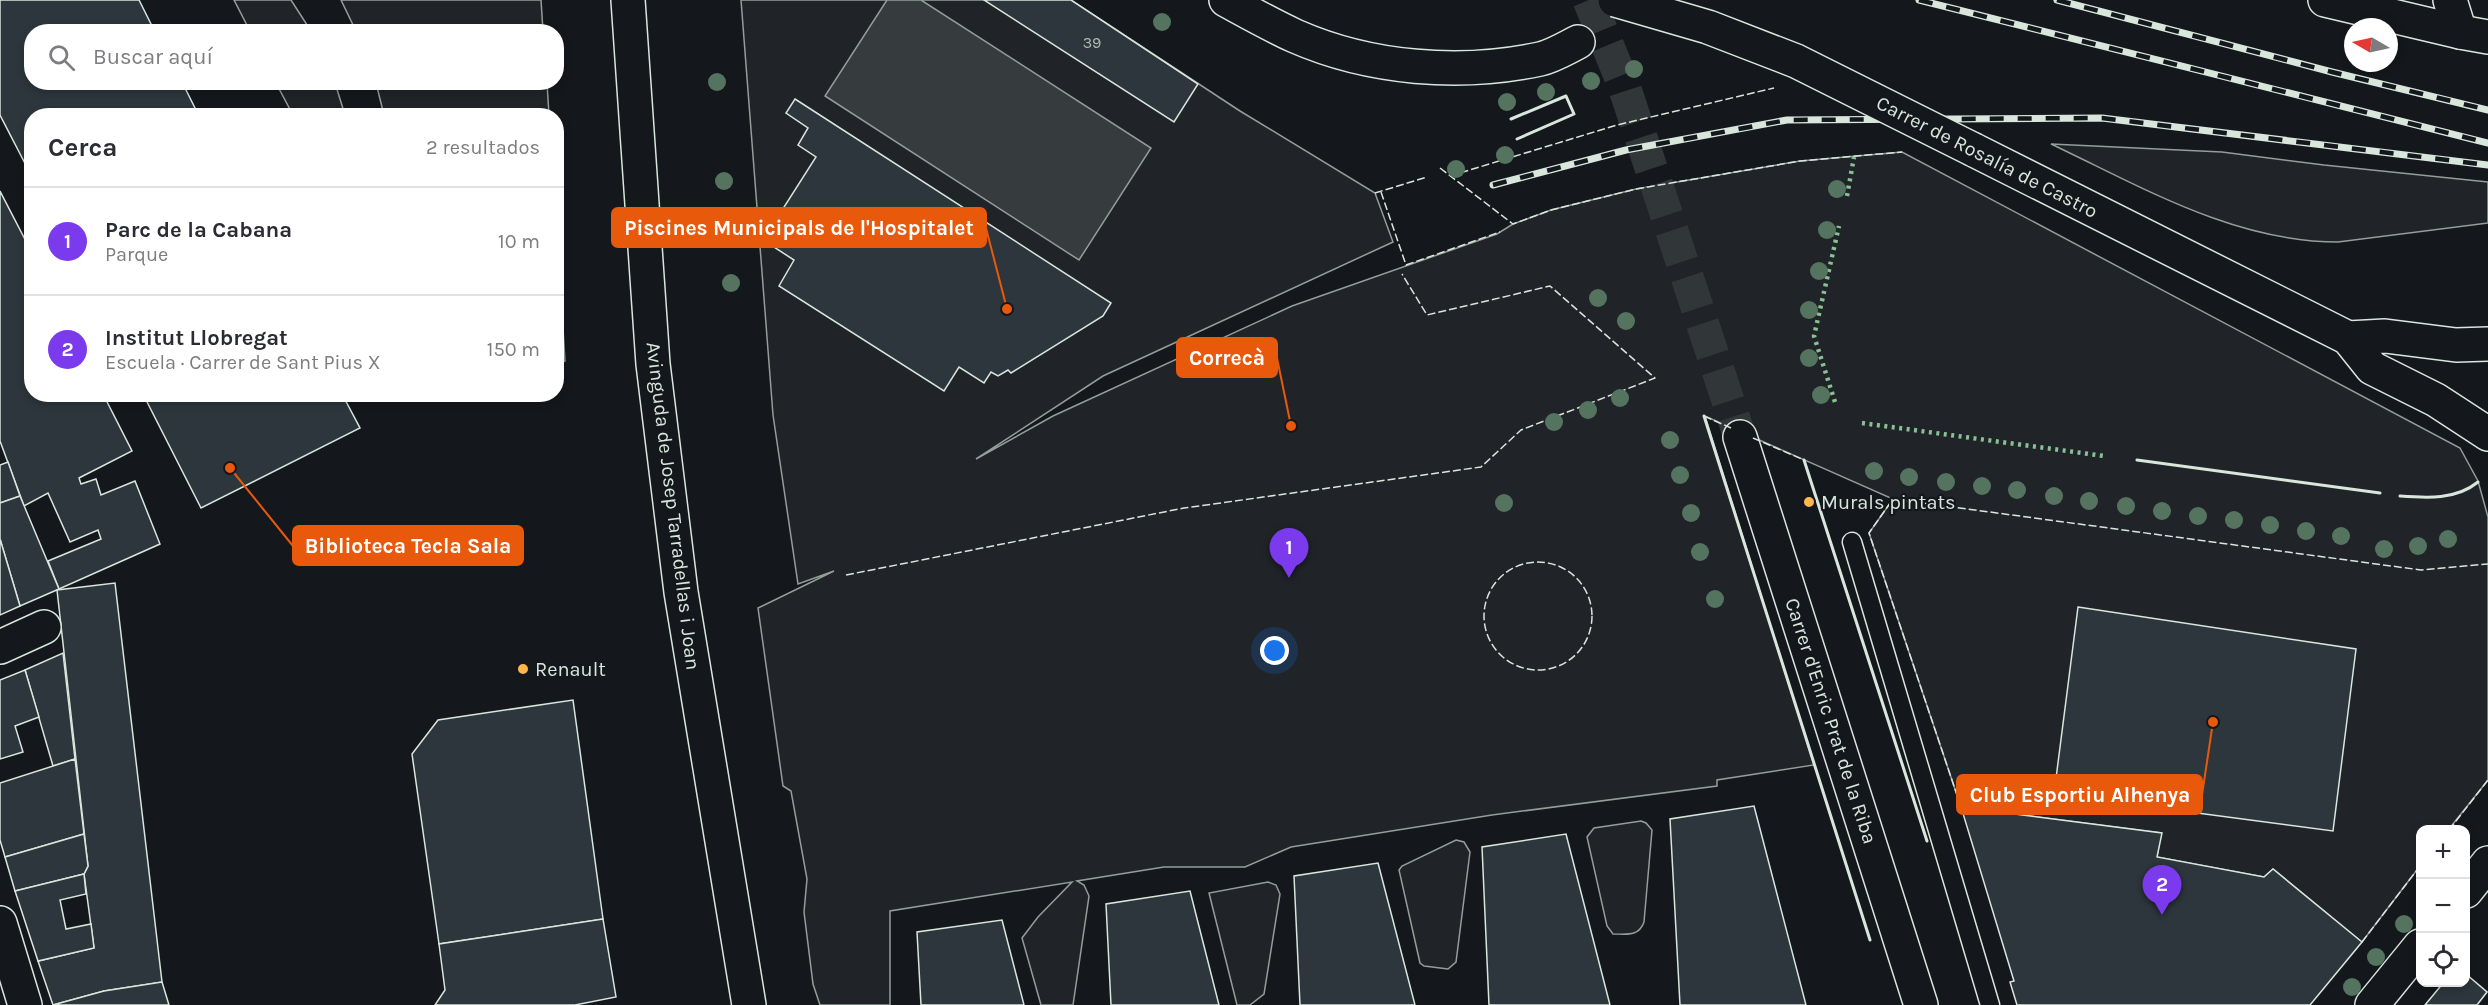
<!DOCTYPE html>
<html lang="es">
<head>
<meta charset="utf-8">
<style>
	:root { --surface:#fff; --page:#f7f7f7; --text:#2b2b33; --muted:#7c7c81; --line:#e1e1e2; --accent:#7c3aed }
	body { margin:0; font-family:Karla,sans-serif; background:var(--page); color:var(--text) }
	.controls { position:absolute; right:18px; bottom:18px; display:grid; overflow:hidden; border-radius:12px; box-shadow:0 3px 9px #0003 }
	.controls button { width:54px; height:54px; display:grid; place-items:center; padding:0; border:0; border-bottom:2px solid var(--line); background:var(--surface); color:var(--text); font:30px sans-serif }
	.compass { position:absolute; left:2344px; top:18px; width:54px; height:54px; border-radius:50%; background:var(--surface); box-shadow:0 3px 9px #0003; rotate:279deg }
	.you { position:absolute; left:1275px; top:651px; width:21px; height:21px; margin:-15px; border:4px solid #fff; border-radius:50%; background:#1a73e8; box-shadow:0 0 0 9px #1a73e833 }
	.badge { display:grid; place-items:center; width:39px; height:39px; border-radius:50%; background:var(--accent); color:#fff; font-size:20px; font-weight:700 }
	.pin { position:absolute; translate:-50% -50px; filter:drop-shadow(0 2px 3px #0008) }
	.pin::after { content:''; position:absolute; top:32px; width:21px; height:18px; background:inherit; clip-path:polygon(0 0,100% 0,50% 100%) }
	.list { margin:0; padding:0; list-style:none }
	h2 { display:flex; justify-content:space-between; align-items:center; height:78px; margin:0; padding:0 24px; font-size:26px }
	h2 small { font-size:20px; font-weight:400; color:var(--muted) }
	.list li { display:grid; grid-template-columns:39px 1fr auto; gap:18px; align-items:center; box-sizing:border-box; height:108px; padding:0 24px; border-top:2px solid var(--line) }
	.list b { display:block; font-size:22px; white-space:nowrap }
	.list p { margin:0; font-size:20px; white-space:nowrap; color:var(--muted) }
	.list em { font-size:20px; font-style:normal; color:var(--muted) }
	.icon { flex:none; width:33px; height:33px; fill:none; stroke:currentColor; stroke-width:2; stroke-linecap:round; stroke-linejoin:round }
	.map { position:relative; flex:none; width:2488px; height:1005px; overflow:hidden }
	.search { position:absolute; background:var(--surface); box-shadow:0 3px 9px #0003; left:24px; top:24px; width:540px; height:66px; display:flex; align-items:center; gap:15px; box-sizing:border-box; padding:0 21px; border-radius:24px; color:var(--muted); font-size:22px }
	.panel { position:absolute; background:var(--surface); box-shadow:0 3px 9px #0003; left:24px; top:108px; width:540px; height:294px; border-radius:24px }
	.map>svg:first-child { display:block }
</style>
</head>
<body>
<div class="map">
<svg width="2488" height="1005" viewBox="0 0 2488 1005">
	<rect width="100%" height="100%" fill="#14181c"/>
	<!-- green -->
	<g fill="#202428" stroke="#939e99" stroke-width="1.5">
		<polygon points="234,0 291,0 311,31 250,31"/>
		<polygon points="341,0 541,0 543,31 356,31"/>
		<polygon points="741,0 1071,0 1240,111 1375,193 1393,242 1103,376 976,459 1053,416 1292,306 1497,234 1513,224 1551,210 1636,189 1800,161 1902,152 2460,448 2478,481 2488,517 2488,780 2449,829 2420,830 2420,866 2362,942 2273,869 2264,877 2157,857 2161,833 1961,807 1869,533 1893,499 1705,416 1814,765 1717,780 1717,786 1492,815 1291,847 1245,867 1164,867 1077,881 1084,885 1089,896 1073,1005 1041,1005 1022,938 1038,917 1072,882 890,911 890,1005 820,1005 813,984 804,912 807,879 791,791 783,786 758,608 834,571 798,584 773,415"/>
		<polygon points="276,83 335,83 345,115 293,115"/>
		<polygon points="376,83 547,83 549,115 384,115"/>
		<path d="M2051,144L2222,152L2324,165L2488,182V223L2338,242C2234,242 2142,187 2051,144Z"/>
		<polygon points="557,229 565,361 557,365 556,365"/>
		<path d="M1641,821L1646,823L1652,830L1644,922C1639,937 1626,934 1613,934L1607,926L1587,837L1594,828Z"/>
		<polygon points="1456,840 1464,842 1470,852 1456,962 1448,969 1424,966 1420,963 1399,870 1402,866"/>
		<polygon points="1268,882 1276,885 1280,894 1264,994 1250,1005 1237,1005 1209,893"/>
	</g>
	<!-- water -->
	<polygon fill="#363b3e" stroke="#939e99" stroke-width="1.5" points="887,0 921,0 1151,148 1079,260 825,96"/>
	<!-- building -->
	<g fill="#2c363c" stroke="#d8e6dc" stroke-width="1.5">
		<polygon points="0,0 139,0 155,32 32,32 32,82 182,82 199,116 32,116 32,177 0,115"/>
		<polygon points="984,0 1071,0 1198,84 1174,122"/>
		<polygon points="795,99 1111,303 1103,316 1011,373 1008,370 998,376 991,372 984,383 959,367 944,391 779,286 794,260 763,240 816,157 798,145 808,128 786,113"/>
		<polygon points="0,191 32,253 32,394 103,394 132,451 79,478 81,484 96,479 101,495 135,481 160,544 59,589 48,561 101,539 98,530 70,542 48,493 24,506 0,441"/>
		<polygon points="143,394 342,394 360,428 201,508"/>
		<polygon points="8,462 20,496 0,503 0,465"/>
		<polygon points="20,496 59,589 20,606 0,539 0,503"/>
		<polygon points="0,539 20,606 0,615"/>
		<polygon points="115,583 162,982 104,991 53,1005 38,961 94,948 84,874 88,866 57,590"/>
		<polygon points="2078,607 2356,649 2333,831 2054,794"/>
		<polygon points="63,653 75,759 53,766 25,670"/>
		<polygon points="25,670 39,717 15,726 23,752 0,759 0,680"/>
		<polygon points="573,700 603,919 439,944 412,754 438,720"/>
		<polygon points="75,759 84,834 5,857 0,840 0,783"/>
		<polygon points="1754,806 1806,1005 1680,1005 1670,819"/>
		<polygon points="1961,807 2162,833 2157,857 2264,877 2273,869 2362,942 2310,1005 2017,1005 2010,982 2014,981"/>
		<polygon points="84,834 88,866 84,874 15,891 5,857"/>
		<polygon points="1566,834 1610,1005 1489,1005 1482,847"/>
		<polygon points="1378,863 1415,1005 1300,1005 1294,876"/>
		<polygon points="84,874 86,894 60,900 66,929 91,924 94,948 38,961 15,891"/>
		<polygon points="1190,891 1219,1005 1111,1005 1106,904"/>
		<polygon points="603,919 616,997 575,1005 435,1005 445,990 439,944"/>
		<polygon points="1002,920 1024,1005 921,1005 917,932"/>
		<polygon points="2466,974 2487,992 2477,1005 2425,1005 2444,982 2466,982"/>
		<polygon points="162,982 169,1005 53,1005 104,991"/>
	</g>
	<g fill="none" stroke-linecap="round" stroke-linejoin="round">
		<!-- secondary-tunnel -->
		<polyline stroke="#313739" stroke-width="33" stroke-dasharray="33 16" stroke-linecap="butt" points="1589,0 1623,83 1740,437"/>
		<defs>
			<polyline id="lane" points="1852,542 1990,1005"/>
			<g id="street">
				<polyline points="628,0 653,364 681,592 749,1005"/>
				<path d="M1226,0C1248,12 1271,25 1295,36C1370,69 1460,76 1540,59C1553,56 1566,48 1578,42"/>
				<polyline points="2325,0 2460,32 2488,37"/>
				<polyline points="2450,0 2460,32"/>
				<polyline points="0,647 44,627"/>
				<polyline points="0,923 25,1005"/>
			</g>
			<g id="secondary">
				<polyline points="1974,150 2348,338 2372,368 2436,400 2488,434"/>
				<polyline points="2348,338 2385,336 2456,345 2488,344"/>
				<polyline points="1740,437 1921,1005"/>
				<polyline points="2466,891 2488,863"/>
				<polyline points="2372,1005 2420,946"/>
			</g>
		</defs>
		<!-- lane casing -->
		<use href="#lane" stroke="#d8e6dc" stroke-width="21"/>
		<!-- street casing -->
		<use href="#street" stroke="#d8e6dc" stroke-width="36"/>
		<!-- secondary casing -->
		<use href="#secondary" stroke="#d8e6dc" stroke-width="36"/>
		<!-- lane -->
		<use href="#lane" stroke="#14181c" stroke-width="18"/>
		<!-- street -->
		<use href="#street" stroke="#14181c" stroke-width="33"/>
		<!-- secondary -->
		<use href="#secondary" stroke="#14181c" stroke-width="33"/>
		<defs>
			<g id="rail">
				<polyline points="1919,0 2488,143"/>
				<polyline points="2057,0 2332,72 2488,110"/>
				<polyline points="1493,185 1626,150 1787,120 2102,118 2488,165"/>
			</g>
		</defs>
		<!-- rail casing -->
		<use href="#rail" stroke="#d8e6dc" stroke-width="7"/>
		<!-- rail -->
		<use href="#rail" stroke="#14181c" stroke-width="4.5" stroke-dasharray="14" stroke-linecap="butt"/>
		<defs>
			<polyline id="secondary-bridge" points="1615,0 1708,27 1796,61 1974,150"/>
		</defs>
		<!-- secondary-bridge casing -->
		<use href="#secondary-bridge" stroke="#d8e6dc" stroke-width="36" stroke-linecap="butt"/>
		<!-- secondary-bridge -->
		<use href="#secondary-bridge" stroke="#14181c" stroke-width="33"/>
		<!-- hedge -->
		<g stroke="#8ac095" stroke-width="4.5" stroke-dasharray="3 4.5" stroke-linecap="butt">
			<polyline points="1847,196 1854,157"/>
			<polyline points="1835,402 1814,336 1839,226"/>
			<polyline points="1862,423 2104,456"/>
		</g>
		<!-- fence -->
		<g stroke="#d8e6dc" stroke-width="1.5" stroke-dasharray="8 3" stroke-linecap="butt">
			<polyline points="1440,168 1513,224 1551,210 1636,189 1800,161 1902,152"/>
			<polyline points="1450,176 1617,125 1774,88"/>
			<polyline points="1381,192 1406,265 1500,232"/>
			<polyline points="1375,193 1427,177"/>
			<polyline points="1704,416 1731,428"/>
			<polyline points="1753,438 1804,460"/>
			<circle cx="1538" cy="616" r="54"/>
			<polyline points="846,575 1184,508 1481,467 1521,430 1655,378 1550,286 1427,315 1402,274"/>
			<polyline points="1961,807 1869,533 1893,499 2421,570 2488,564"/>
			<polyline points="2449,830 2488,780"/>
			<polyline points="2362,942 2420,866"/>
		</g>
		<!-- wall -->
		<g stroke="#d8e6dc" stroke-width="3">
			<polyline points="1511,119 1566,96 1574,114 1517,139"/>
			<polyline points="1704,416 1870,940"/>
			<polyline points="1804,460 1927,841"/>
			<polyline points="2137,460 2380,493"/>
			<path d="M2400,496C2427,498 2456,500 2478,482"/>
		</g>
	</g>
	<!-- trees -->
	<g fill="#55745f">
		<circle cx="1162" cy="22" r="9"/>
		<circle cx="1634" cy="69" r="9"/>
		<circle cx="1591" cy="81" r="9"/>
		<circle cx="717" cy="82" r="9"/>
		<circle cx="1546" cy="92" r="9"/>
		<circle cx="1507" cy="102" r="9"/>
		<circle cx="1505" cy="155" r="9"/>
		<circle cx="1456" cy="169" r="9"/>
		<circle cx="724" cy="181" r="9"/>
		<circle cx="1837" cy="189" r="9"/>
		<circle cx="1827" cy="230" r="9"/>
		<circle cx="1819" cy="271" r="9"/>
		<circle cx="731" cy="283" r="9"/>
		<circle cx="1598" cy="298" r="9"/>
		<circle cx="1809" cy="310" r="9"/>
		<circle cx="1626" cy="321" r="9"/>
		<circle cx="1809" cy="358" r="9"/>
		<circle cx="1821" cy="395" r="9"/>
		<circle cx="1620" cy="398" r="9"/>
		<circle cx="1588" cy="410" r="9"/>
		<circle cx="1554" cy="422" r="9"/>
		<circle cx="1670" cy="440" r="9"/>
		<circle cx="1874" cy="471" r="9"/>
		<circle cx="1680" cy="475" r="9"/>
		<circle cx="1909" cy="477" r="9"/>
		<circle cx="1946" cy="482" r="9"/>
		<circle cx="1982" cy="486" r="9"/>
		<circle cx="2017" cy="490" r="9"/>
		<circle cx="2054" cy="496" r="9"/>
		<circle cx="2089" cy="501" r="9"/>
		<circle cx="1504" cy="503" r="9"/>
		<circle cx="2126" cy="506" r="9"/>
		<circle cx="2162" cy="511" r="9"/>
		<circle cx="1691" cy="513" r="9"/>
		<circle cx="2198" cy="516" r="9"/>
		<circle cx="2234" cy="520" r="9"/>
		<circle cx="2270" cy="525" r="9"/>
		<circle cx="2306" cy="531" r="9"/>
		<circle cx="2341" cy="536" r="9"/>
		<circle cx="2448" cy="539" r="9"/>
		<circle cx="2418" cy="546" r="9"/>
		<circle cx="2384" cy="549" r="9"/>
		<circle cx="1700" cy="552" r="9"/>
		<circle cx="1715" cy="599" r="9"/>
		<circle cx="2404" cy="924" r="9"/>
		<circle cx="2376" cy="957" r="9"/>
		<circle cx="2352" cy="987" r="9"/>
	</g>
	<!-- markers -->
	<g fill="#ffb74d" stroke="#14181c" stroke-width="2">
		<circle cx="1809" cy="502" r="6"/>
		<circle cx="523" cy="669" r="6"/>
	</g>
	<g text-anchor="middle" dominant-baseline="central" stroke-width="4.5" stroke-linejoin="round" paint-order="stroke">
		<!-- number labels -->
		<g font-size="16" fill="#adbab4">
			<text x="1092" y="42">39</text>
		</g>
		<!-- street labels -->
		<g font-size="20" fill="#d8e6dc" stroke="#14181c">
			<text transform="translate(1987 157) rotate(27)">Carrer de Rosalía de Castro</text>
			<text transform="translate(673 506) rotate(83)">Avinguda de Josep Tarradellas i Joan</text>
			<text transform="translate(1831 721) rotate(72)">Carrer d'Enric Prat de la Riba</text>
		</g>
		<!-- poi labels -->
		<g font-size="20" fill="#d8e6dc" stroke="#14181c" text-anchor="start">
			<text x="1821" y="502">Murals pintats</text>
			<text x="535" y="669">Renault</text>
		</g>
	</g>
	<!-- callouts -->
	<path fill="none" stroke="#e8590c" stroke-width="2" d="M1007 309L986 228M1291 426L1277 358M230 468L293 546M2213 722L2202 795"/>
	<g fill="#e8590c" stroke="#14181c" stroke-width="2">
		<circle cx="1007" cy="309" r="6"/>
		<circle cx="1291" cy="426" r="6"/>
		<circle cx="230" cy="468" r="6"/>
		<circle cx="2213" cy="722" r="6"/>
	</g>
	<g fill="#e8590c" stroke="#e8590c" stroke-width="2">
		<rect x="612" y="208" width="374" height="39" rx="6"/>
		<rect x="1177" y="338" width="100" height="39" rx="6"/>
		<rect x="293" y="526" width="230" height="39" rx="6"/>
		<rect x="1957" y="775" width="245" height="39" rx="6"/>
	</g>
	<g font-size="21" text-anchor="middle" font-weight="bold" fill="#fff">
		<text x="799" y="235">Piscines Municipals de l'Hospitalet</text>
		<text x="1227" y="365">Correcà</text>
		<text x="408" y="553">Biblioteca Tecla Sala</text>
		<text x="2080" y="802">Club Esportiu Alhenya</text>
	</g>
</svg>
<div class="controls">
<button>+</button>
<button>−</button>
<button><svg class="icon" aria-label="locate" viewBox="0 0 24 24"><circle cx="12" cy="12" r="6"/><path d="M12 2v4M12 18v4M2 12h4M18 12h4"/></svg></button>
</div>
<svg class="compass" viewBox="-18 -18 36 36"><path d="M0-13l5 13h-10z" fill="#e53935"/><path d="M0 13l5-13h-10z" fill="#7c7c81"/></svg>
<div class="you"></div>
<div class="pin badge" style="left:1289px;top:578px">1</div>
<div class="pin badge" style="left:2162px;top:915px">2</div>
<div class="search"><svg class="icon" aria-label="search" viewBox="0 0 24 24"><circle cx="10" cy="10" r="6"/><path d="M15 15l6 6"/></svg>Buscar aquí</div>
<section class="panel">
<h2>Cerca<small>2 resultados</small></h2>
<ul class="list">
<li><span class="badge">1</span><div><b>Parc de la Cabana</b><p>Parque</p></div><em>10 m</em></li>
<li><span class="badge">2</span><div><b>Institut Llobregat</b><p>Escuela · Carrer de Sant Pius X</p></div><em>150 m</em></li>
</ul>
</section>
</div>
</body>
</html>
